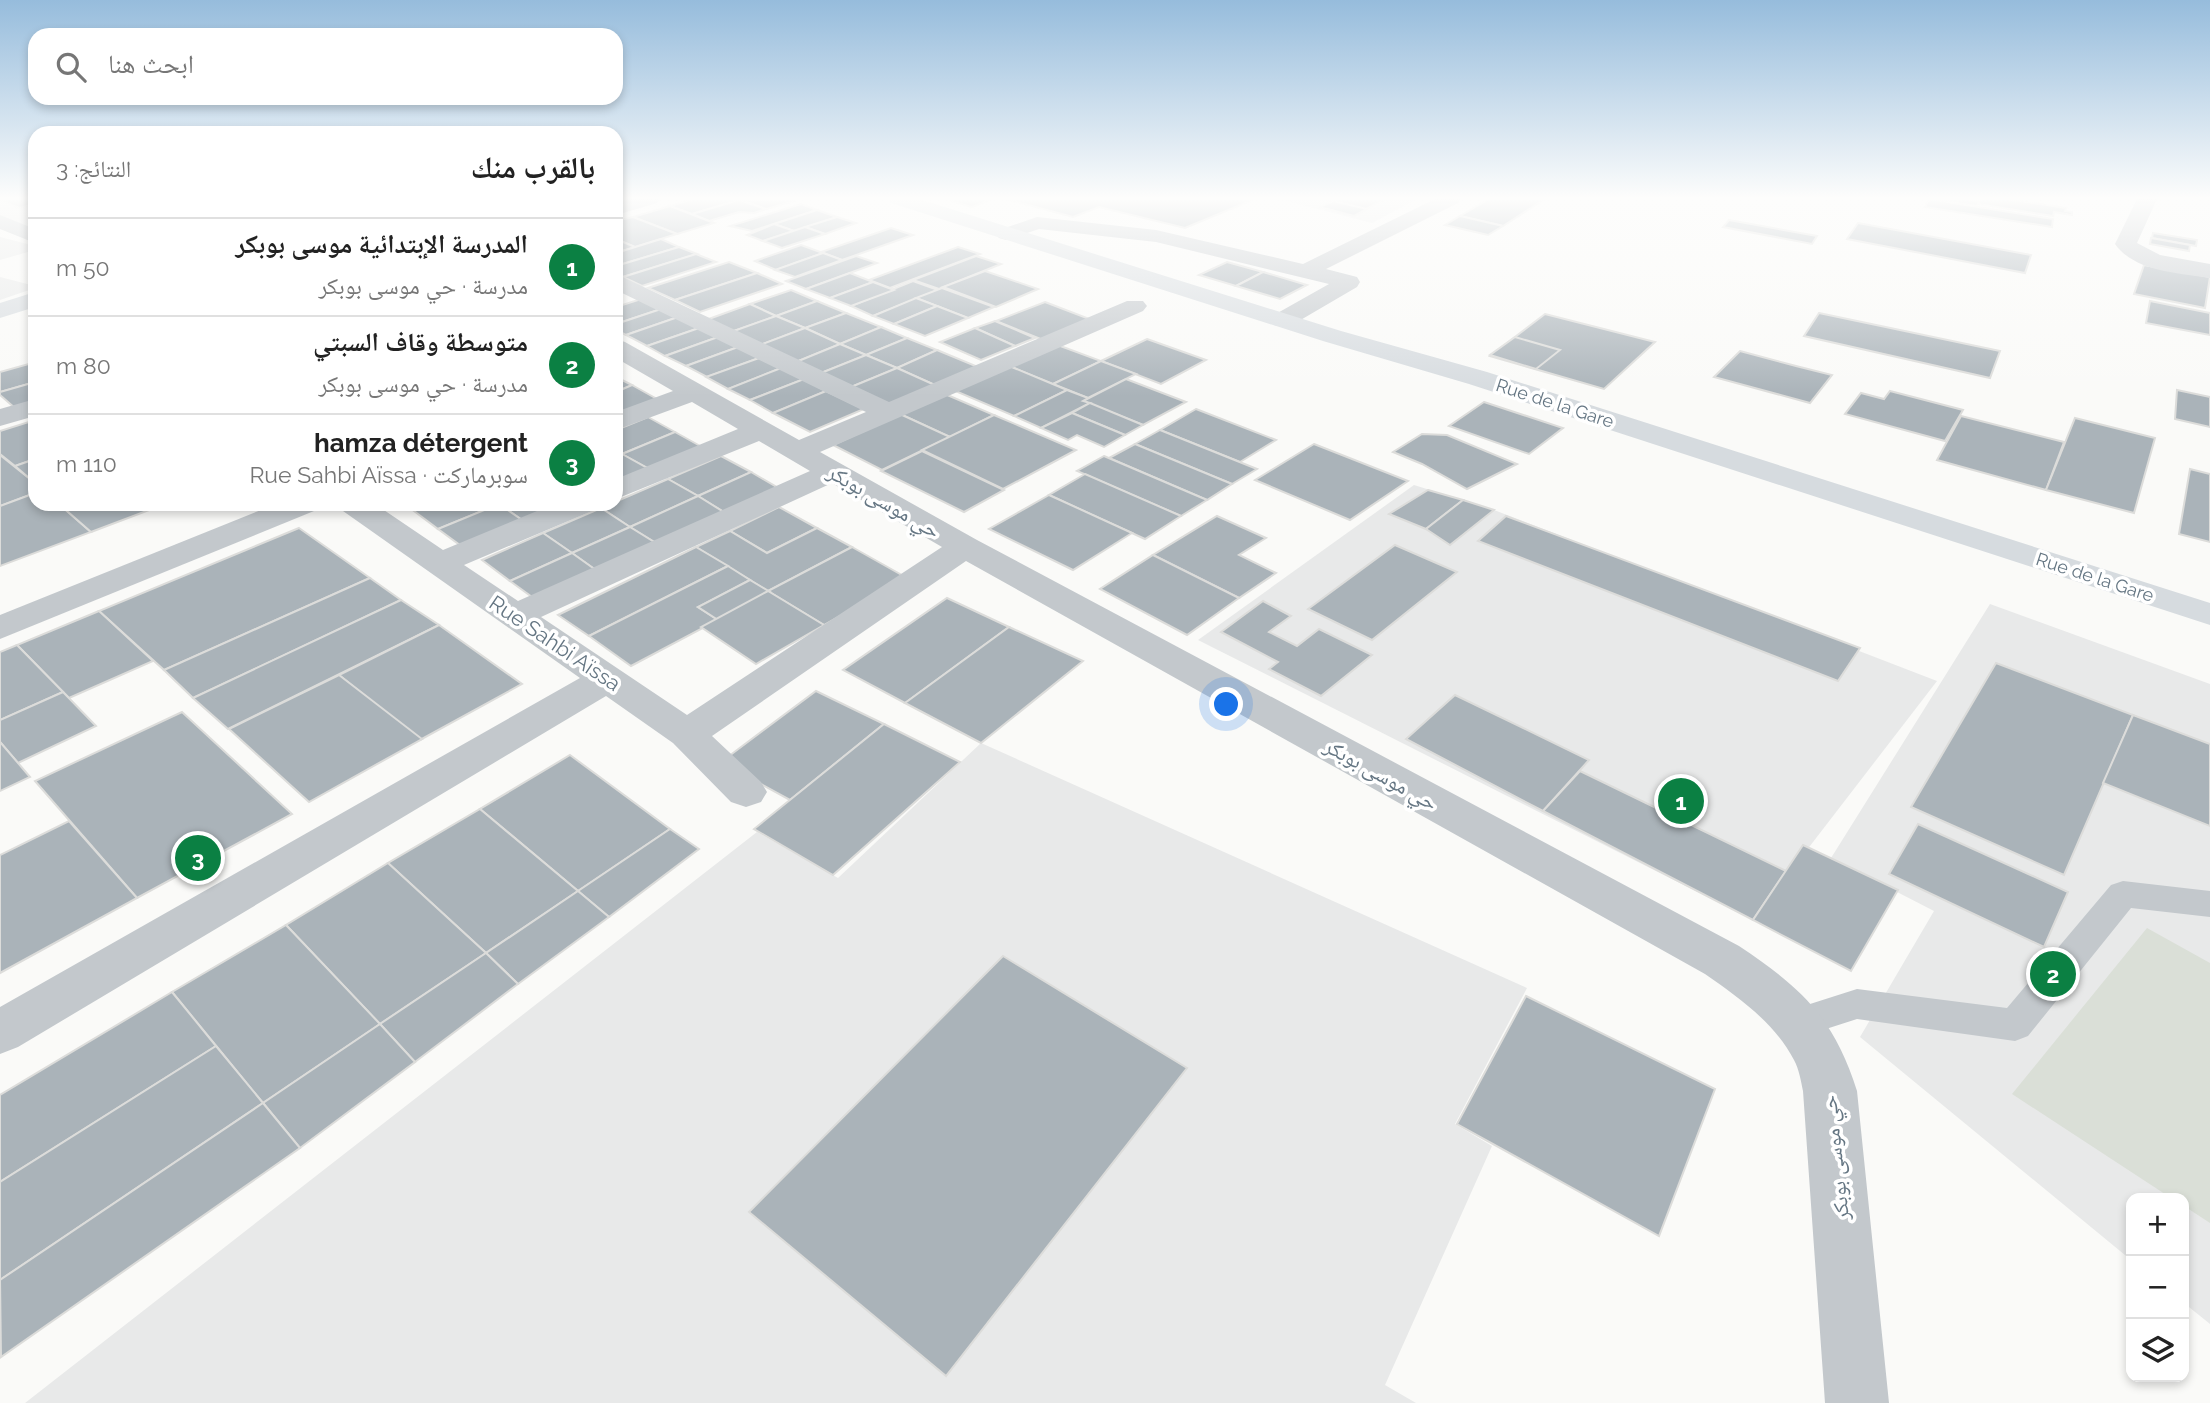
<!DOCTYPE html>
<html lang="ar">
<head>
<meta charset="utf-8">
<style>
	:root { --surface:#fff; --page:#f2f2f2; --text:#222; --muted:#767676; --line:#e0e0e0; --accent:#0b8043 }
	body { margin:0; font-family:Raleway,"Noto Naskh Arabic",sans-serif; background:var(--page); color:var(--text); direction:rtl }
	.controls { position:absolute; right:21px; bottom:21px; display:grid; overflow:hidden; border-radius:14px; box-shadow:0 4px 10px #0003 }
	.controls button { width:63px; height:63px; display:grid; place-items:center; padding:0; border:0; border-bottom:2px solid var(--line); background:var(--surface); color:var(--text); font:35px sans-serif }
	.you { position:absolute; left:1227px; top:705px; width:24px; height:24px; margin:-18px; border:5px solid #fff; border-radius:50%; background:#1a73e8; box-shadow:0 0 0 10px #1a73e833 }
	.badge { display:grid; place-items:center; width:46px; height:46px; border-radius:50%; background:var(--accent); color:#fff; font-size:23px; font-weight:700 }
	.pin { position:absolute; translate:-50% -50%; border:4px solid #fff; box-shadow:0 2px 7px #0006 }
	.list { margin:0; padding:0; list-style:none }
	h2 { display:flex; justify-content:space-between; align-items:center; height:91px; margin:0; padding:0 28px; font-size:30px }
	h2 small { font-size:23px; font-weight:400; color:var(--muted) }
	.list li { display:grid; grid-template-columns:46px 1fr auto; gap:21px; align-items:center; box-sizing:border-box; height:98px; padding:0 28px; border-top:2px solid var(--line) }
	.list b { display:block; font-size:26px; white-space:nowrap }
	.list p { margin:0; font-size:23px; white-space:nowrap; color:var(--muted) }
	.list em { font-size:23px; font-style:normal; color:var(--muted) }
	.icon { flex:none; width:38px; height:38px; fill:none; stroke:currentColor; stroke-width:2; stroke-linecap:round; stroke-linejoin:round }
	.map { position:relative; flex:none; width:2210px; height:1403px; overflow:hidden; direction:ltr }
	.search { position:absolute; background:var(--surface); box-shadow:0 4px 10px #0003; left:28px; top:28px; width:595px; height:77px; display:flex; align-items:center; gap:18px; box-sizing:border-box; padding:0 24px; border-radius:21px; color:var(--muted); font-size:26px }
	.panel { position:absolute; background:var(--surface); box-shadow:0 4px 10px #0003; left:28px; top:126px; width:595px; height:385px; border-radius:21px; direction:rtl }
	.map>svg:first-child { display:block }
</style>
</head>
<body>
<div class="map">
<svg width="2210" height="1403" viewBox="0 0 2210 1403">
	<rect width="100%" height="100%" fill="#fafaf8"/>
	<!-- built -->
	<g fill="#e8e9e9">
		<polygon points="0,199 35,199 35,234 0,218"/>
		<polygon points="1278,199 1417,199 1372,223"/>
		<polygon points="0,237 35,246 35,250 0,260"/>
		<polygon points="0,277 35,286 35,288 0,300"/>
		<polygon points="1414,485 1494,510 1937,681 1753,920 1198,640"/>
		<polygon points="1990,604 2210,684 2210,1324 2184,1303 2184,1198 2131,1198 2131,1260 1860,1037 1934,911 1831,858"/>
		<polygon points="981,743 1527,988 1455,1124 1492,1146 1385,1385 1416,1403 25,1403 757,832 838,878"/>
	</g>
	<!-- green -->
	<polygon fill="#dadfd7" points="2147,928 2210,963 2210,1223 2184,1206 2184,1198 2171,1198 2012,1094"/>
	<!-- building -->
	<g fill="#aab3b9" stroke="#dcdcda" stroke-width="2">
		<polygon points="7,199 35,199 35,204 19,208 2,201"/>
		<polygon points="693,199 738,199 739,200 692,214 670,206"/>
		<polygon points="790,199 794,201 766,209 741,200"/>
		<polygon points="955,199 992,199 972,207 951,201"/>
		<polygon points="1006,199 1255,199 1185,228 1099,207 1073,217"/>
		<polygon points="1335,199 1386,199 1366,209 1332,201"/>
		<polygon points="1489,199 1545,199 1503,226 1460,216"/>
		<polygon points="1929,199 2053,219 2052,227 1925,207"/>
		<polygon points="1932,199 1966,199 1979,201 1977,206"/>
		<polygon points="1980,199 2007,199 2066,208 2065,211 2072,212 2072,215 2054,212 2053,216 1978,204"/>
		<polygon points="739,200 766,209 754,213 739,212 709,221 692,214"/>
		<polygon points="1333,201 1367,209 1354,216 1320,207"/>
		<polygon points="801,204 817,210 752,231 730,226"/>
		<polygon points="670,206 714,223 677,234 633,217"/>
		<polygon points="817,210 837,217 794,231 774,224"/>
		<polygon points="1460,216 1503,226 1488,235 1445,225"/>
		<polygon points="633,217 677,234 635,247 616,239 616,221"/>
		<polygon points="837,217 856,223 825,234 805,227"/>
		<polygon points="1729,220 1817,236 1812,244 1723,227"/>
		<polygon points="1858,223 2031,255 2025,273 1847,239"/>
		<polygon points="774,224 794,231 763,241 747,235"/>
		<polygon points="805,227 825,234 782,248 763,241"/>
		<polygon points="891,228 913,235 842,260 821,252"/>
		<polygon points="2153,233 2197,240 2196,246 2152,238"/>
		<polygon points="2151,238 2190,245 2189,251 2150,244"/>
		<polygon points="616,239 635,247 616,253"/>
		<polygon points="661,239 679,247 616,266 616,253"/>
		<polygon points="801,245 823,253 776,270 755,261"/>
		<polygon points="679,247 697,254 623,277 616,274 616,266"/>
		<polygon points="958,247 980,254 890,288 869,280"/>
		<polygon points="823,253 842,260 795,277 775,270"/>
		<polygon points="696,254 716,262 642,286 623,277"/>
		<polygon points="856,256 877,263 806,289 786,281"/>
		<polygon points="976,256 1001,264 939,289 913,280"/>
		<polygon points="729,262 757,273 675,300 648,288"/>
		<polygon points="1227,262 1263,272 1236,286 1199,275"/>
		<polygon points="2144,265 2210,277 2205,308 2134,294"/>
		<polygon points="985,271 1038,289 996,307 943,287"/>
		<polygon points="1263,272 1307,285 1280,299 1236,286"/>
		<polygon points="757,273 782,284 700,312 675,300"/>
		<polygon points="850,273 873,282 830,298 806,289"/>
		<polygon points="913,281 938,290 873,316 851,306"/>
		<polygon points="873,282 894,290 851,306 830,298"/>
		<polygon points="942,288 994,307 968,318 916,298"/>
		<polygon points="791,290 817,301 776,316 750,304"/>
		<polygon points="916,298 937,306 894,324 873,316"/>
		<polygon points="641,299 661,309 616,324 616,307"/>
		<polygon points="817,301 846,313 805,328 776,316"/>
		<polygon points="2150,301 2210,313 2210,335 2146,323"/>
		<polygon points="1045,302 1092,320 1043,340 996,321"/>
		<polygon points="750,304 776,316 731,332 706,320"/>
		<polygon points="937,306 968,318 925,336 894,324"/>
		<polygon points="661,309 678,317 626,335 616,330 616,324"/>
		<polygon points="846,313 881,327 840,344 805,328"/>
		<polygon points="1819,313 2000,351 1990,378 1804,336"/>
		<polygon points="1545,314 1655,342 1604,389 1490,356"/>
		<polygon points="776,316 805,328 760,345 731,332"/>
		<polygon points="678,317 699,328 647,346 626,335"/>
		<polygon points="995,321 1035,338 1015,346 975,328"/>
		<polygon points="881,327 907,338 866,355 840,344"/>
		<polygon points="699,328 718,337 665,356 647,346"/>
		<polygon points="805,328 840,344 796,362 760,345"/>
		<polygon points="975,328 1015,346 981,360 940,342"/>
		<polygon points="718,337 738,347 686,366 665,356"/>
		<polygon points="1515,337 1560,350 1536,369 1490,355"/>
		<polygon points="907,338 937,350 897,368 866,355"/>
		<polygon points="1147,339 1206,360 1161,384 1101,361"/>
		<polygon points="840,344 866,355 821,373 796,362"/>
		<polygon points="1055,344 1101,361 1053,384 1007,365"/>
		<polygon points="738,347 759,358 707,377 686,366"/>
		<polygon points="937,350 978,367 937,386 897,368"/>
		<polygon points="1740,351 1796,366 1832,375 1810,403 1714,377"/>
		<polygon points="866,355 897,368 851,387 821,373"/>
		<polygon points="759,358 781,368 728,389 706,377"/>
		<polygon points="1101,361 1136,374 1088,398 1053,384"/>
		<polygon points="32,363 35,365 35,382 0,392 0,372"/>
		<polygon points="1007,365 1067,390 1014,416 953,390"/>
		<polygon points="781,368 804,379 750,400 728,389"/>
		<polygon points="897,368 937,386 893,406 851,387"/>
		<polygon points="616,377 632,385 616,392"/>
		<polygon points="804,379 826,391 773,413 750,400"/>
		<polygon points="1126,379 1186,402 1143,425 1083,401"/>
		<polygon points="35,382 35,406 16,409 0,395 0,392"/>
		<polygon points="632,385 657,399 616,414 616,392"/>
		<polygon points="1067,390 1088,398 1083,401 1090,403 1041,428 1014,416"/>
		<polygon points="2177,390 2210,397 2210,427 2175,419"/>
		<polygon points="826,391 864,409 810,432 773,413"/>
		<polygon points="1890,391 1963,410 1945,441 1845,414 1861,393 1884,399"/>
		<polygon points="945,394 994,415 950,437 900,414"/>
		<polygon points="1484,402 1563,428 1529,454 1449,426"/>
		<polygon points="1090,403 1143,425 1125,435 1072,413"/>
		<polygon points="1196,409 1276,440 1240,462 1160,430"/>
		<polygon points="1072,413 1125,435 1104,447 1077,435 1068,440 1041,428"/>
		<polygon points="900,414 950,437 882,470 833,445"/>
		<polygon points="994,415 1076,450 1003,489 922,450"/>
		<polygon points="1961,416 2064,442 2046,490 1937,460"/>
		<polygon points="648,417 675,432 622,454 616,450 616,430"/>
		<polygon points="2075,418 2155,438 2134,513 2046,490"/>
		<polygon points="35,420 35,459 15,466 0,454 0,431"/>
		<polygon points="1160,430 1257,469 1232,484 1135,444"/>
		<polygon points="675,432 702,447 649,469 622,454"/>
		<polygon points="1422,434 1447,435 1517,464 1467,489 1422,464 1393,452"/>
		<polygon points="1135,444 1232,484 1207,500 1109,458"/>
		<polygon points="1314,444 1408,481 1350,520 1255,480"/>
		<polygon points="922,451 1004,490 964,512 881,471"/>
		<polygon points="622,454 649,469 616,483 616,456"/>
		<polygon points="0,455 35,483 35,493 0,506"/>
		<polygon points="721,456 751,472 698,496 668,479"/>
		<polygon points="1104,456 1207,500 1181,516 1077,471"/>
		<polygon points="35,459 35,483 15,466"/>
		<polygon points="2190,469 2210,474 2210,542 2179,534"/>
		<polygon points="751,472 780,489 727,514 698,496"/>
		<polygon points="1085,474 1181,516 1145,539 1049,495"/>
		<polygon points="668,479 698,496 630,527 601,508"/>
		<polygon points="1428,490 1463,500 1426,529 1389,514"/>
		<polygon points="35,493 35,504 59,504 91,532 0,566 0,506"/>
		<polygon points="1049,495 1132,533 1073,570 989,529"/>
		<polygon points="698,496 727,514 659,545 630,527"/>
		<polygon points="1463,500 1494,510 1450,545 1426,529"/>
		<polygon points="59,504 165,504 91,532"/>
		<polygon points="430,504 499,504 438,529 414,511"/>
		<polygon points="499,504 568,504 525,522"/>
		<polygon points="499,504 525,522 464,548 438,529"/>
		<polygon points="779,507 817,528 767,553 730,531"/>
		<polygon points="601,508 630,527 572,553 543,533"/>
		<polygon points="1217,516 1266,538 1239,555 1276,573 1239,598 1153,555"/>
		<polygon points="1506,516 1860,648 1838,681 1478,541"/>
		<polygon points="630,527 659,545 600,573 572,553"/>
		<polygon points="299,528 370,578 164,670 99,611"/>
		<polygon points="817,528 852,547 768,591 696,547 730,531 767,553"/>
		<polygon points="543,533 572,553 510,581 482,560"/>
		<polygon points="1395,545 1457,572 1372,640 1308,609"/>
		<polygon points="696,547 728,566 589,636 558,615"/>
		<polygon points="852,547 907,578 824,625 768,591"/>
		<polygon points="572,553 600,573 539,602 510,581"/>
		<polygon points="1153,555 1239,598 1187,635 1100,589"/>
		<polygon points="728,566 750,580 698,607 718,620 631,666 589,636"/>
		<polygon points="370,578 401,600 193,698 164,670"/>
		<polygon points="750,580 770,592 718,620 698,607"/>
		<polygon points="768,591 824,625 756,664 701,627"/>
		<polygon points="947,598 1009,627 905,703 843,670"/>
		<polygon points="401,600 439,625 228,729 193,698"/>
		<polygon points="1263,601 1291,616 1269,632 1297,646 1319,629 1372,655 1321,696 1269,669 1278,662 1221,632"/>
		<polygon points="99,611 153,661 69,698 17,645"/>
		<polygon points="439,625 522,684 420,740 339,675"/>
		<polygon points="1009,627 1083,661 981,743 905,703"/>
		<polygon points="17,645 63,692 0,720 0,652"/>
		<polygon points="1996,663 2133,715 2064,875 1911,807"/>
		<polygon points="339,675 422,739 309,802 229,729"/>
		<polygon points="816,691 884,724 790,800 721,762"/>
		<polygon points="63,692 96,726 18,763 0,742 0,720"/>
		<polygon points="1455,695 1589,760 1543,811 1406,739"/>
		<polygon points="182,712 292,814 137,898 35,781"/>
		<polygon points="2133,715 2210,744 2210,826 2103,783"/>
		<polygon points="884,724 960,762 833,875 754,829"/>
		<polygon points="0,742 30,777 0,791"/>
		<polygon points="570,755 670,829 578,891 480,809"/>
		<polygon points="1580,771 1786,871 1753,920 1543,811"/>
		<polygon points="480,809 578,891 486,953 388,863"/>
		<polygon points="69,821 137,898 0,973 0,855"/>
		<polygon points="1918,824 2068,892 2044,947 1889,874"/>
		<polygon points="670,829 699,849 609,917 578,891"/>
		<polygon points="1803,845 1898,890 1851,971 1753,920"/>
		<polygon points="388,863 486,953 380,1024 286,925"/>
		<polygon points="578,891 609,917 518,984 486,953"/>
		<polygon points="286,925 380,1024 263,1103 172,992"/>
		<polygon points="486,953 518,984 415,1062 380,1024"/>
		<polygon points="1003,956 1187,1068 946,1376 749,1212"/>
		<polygon points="172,992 216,1046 0,1182 0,1095"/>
		<polygon points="1526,996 1715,1089 1659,1236 1457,1124"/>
		<polygon points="380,1024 415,1062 300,1148 263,1103"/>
		<polygon points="216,1046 263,1103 0,1280 0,1182"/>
		<polygon points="263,1103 300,1148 1,1357 0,1280"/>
	</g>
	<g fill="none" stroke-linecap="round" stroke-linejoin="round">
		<!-- lane -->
		<polygon fill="#c3c8cc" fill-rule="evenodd" points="2123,881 2210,891 2210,917 2131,908 2028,1036 2015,1041 1857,1019 1798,1038 1785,1034 1780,1023 1785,1012 1857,989 2007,1008 2111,885"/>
		<!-- street -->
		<g fill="#c3c8cc" fill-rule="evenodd">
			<polygon points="628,199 660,199 657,203 616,215 616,203"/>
			<polygon points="1435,199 1461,199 1458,203 1326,269 1357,277 1360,282 1357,287 1292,325 1283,327 1274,325 1271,320 1274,315 1329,284 1156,242 1039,229 1006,240 999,238 995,234 999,230 1037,217 1156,230 1303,264"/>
			<path d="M2137,199H2157L2137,243L2160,255L2210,264V278C2179,273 2135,272 2115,244Z"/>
			<polygon points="0,215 35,229 35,243 0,229"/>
			<path d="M616,274L889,402L1127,301H1143L1147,306L1143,311L820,452L977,540L1739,946C1802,988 1834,1018 1857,1091L1889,1403H1825L1803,1091C1801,1081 1799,1069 1794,1060C1775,1023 1738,997 1705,974L966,561L712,736L761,782L767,792L761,802L746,807L731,802L673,743L606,696L18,1047L0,1054V1007L580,678L343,511L338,504H375L443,550L554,504H597L592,511L464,565L518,601L810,471L759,441L616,499V479L738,429L692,402L616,430V412L673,391L616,358V339L625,342L799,440L866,412L616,290ZM832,483L942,547L687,715L541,617Z"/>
			<polygon points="35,399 35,416 0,426 0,409"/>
			<polygon points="276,504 319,504 314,511 0,639 0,615"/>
		</g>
		<!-- secondary -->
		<g fill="#d6dbdf" fill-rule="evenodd">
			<polygon points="888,199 919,199 1341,331 1487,372 2210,603 2210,625 1469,384 1323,341 891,203"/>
			<polygon points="35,292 35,307 0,318 0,303"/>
		</g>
	</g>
	<!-- sky -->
	<linearGradient id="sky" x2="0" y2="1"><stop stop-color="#96bcdc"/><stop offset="0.5" stop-color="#fdfdfc"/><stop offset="1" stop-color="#fdfdfc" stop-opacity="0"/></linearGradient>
	<rect width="2210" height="396" fill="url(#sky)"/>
	<g text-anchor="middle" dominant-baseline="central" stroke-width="7" stroke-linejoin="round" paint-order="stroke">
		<!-- far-street labels -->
		<g font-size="18" fill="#657683" stroke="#fff">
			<text transform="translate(1555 403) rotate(18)">Rue de la Gare</text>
			<text transform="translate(2095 577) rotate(18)">Rue de la Gare</text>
		</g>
		<!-- street labels -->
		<g font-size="21" fill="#657683" stroke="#fff">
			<text transform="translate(884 501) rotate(30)">حي موسى بوبكر</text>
			<text transform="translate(555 643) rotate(34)">Rue Sahbi Aïssa</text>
			<text transform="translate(1381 774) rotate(29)">حي موسى بوبكر</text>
			<text transform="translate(1835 1158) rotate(-96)">حي موسى بوبكر</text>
		</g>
	</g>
</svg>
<div class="controls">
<button>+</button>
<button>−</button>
<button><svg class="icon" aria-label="layers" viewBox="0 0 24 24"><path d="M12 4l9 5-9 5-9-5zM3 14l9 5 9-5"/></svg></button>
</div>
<div class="you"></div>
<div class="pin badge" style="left:1681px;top:801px">1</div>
<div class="pin badge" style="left:2053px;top:974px">2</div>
<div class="pin badge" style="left:198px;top:858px">3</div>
<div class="search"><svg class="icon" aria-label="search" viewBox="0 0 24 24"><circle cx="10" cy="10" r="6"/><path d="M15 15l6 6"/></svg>ابحث هنا</div>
<section class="panel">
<h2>بالقرب منك<small>النتائج: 3</small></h2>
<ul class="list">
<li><span class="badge">1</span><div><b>المدرسة الإبتدائية موسى بوبكر</b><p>مدرسة · حي موسى بوبكر</p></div><em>50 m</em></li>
<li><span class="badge">2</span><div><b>متوسطة وقاف السبتي</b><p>مدرسة · حي موسى بوبكر</p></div><em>80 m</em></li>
<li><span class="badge">3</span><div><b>hamza détergent</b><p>سوبرماركت · Rue Sahbi Aïssa</p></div><em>110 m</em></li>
</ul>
</section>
</div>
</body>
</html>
